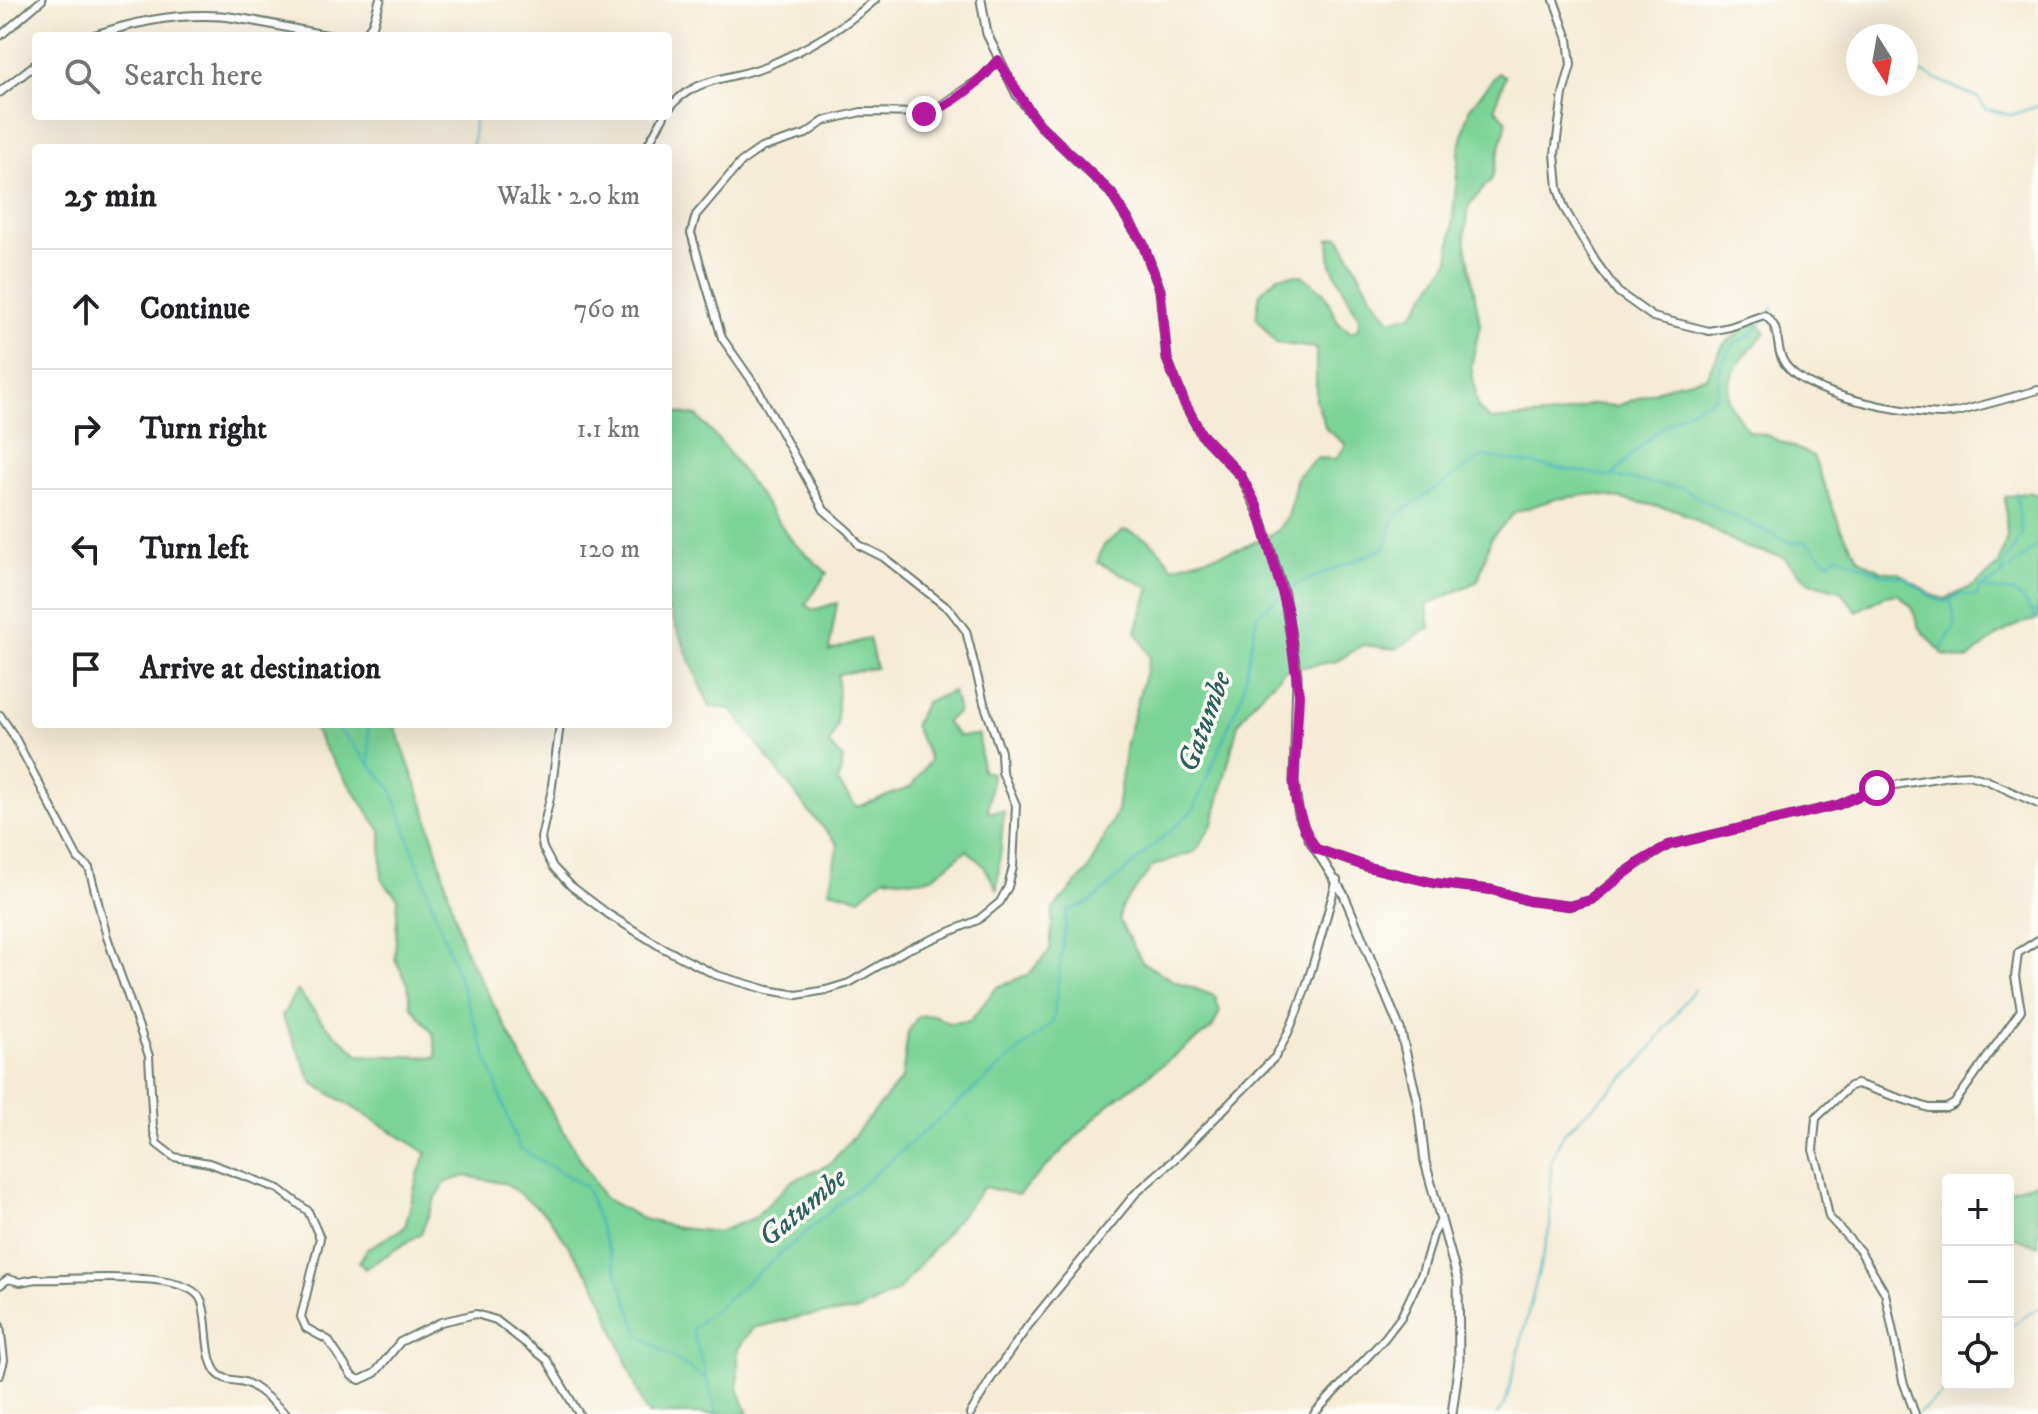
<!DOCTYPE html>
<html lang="en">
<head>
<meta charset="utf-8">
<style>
	:root { --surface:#fff; --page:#f2f2f2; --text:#202124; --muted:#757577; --line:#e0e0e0 }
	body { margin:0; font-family:"IM FELL DW Pica",serif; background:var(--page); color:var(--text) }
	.controls { position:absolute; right:24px; bottom:24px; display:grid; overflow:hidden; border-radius:8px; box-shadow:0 8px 32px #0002 }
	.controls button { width:72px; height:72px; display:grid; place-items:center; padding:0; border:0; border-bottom:2px solid var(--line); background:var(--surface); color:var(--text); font:40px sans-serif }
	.compass { position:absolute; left:1846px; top:24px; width:72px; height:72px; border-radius:50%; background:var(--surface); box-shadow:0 8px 32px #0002; rotate:169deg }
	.stop { position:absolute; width:24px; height:24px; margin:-18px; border:6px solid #b5179e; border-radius:50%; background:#fff }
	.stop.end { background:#b5179e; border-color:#fff; box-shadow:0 2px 8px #0008 }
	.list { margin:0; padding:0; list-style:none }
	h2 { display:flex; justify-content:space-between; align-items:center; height:104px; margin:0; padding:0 32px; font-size:34px }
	h2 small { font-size:26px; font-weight:400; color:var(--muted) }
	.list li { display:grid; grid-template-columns:52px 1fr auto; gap:24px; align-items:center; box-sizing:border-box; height:120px; padding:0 32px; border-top:2px solid var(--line) }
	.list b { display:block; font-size:30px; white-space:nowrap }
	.list em { font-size:26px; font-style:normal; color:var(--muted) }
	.icon { flex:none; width:44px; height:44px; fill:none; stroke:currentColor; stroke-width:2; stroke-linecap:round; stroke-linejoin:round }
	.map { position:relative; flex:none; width:2038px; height:1414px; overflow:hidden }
	.search { position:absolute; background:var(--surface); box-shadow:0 8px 32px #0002; left:32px; top:32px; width:640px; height:88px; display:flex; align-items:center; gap:20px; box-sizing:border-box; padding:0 28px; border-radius:8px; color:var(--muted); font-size:30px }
	.panel { position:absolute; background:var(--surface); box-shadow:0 8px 32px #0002; left:32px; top:144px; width:640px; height:584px; border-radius:8px }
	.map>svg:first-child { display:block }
</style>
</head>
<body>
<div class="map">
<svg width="2038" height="1414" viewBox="0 0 2038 1414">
	<rect width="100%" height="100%" fill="#fdfcf7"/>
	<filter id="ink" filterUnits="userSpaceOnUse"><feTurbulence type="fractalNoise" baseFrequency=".0125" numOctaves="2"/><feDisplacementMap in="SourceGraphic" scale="16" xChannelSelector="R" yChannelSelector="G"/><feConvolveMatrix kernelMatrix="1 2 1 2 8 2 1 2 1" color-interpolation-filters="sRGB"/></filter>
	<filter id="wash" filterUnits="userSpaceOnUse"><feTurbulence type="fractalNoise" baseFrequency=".006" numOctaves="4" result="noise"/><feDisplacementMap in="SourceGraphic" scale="32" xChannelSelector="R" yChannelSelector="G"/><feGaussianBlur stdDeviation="1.8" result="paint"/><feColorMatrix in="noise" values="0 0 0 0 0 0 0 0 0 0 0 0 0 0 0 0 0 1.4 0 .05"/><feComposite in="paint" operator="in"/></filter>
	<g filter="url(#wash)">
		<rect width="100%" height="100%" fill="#f5ebd6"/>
		<!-- green -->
		<g fill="#7bd397" stroke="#4d8866" stroke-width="2">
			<path d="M1498,73L1505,76L1495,108L1507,121L1492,179L1469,205L1465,238L1480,325L1471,366L1478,408L1490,420L1558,415L1591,404L1617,406L1677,383L1706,377L1724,344L1756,322L1766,332C1750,350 1720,376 1730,404C1734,413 1743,422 1748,431L1766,435L1813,456L1841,529L1859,559L1881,571L1899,573L1932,595L1945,599L1975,585L1999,565L2007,536L2005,497L2029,492L2038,495V620C2011,622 1987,643 1967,660L1944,655L1918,626L1912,607L1898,594L1885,596L1857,611L1840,590L1809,582L1783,557L1744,547L1677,510L1595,494L1555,499L1515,512L1491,538L1478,581L1427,605L1430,628L1396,649L1363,645L1337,661L1285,670L1252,704L1238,724L1213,823L1196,851L1153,866L1121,908L1119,920L1142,962L1174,981L1215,996L1220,1012L1212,1028L1108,1105L1018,1195L984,1187L898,1291L858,1311L804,1316L753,1328L738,1349V1388L748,1414H650L645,1410L598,1289L548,1216L507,1184L466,1176L446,1182L435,1199L421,1233L365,1269L359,1262L367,1249L405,1227L419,1171L427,1153L313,1083L282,1016L297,990L326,1026L360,1055L437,1057L433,1033L411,1006L408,984L395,959L398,898L382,880L381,831L325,749L311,724H394L425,809L464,948L537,1087L604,1198L643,1219L679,1228L718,1232L754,1218L792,1181L830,1164L902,1079L908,1032L918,1016L934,1015L948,1023L970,1021L997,987L1029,974L1050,950L1053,909L1087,872L1117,811L1126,742L1150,657L1136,631L1150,588L1097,562L1104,545L1124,530C1149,536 1158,547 1173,567L1244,547L1276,532L1289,514L1297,476L1317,458L1336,459L1346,445L1326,429L1316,400V348L1276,343L1256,317L1260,293L1278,276L1302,275L1324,293L1339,324L1351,332L1358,329L1359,318L1331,265L1329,239L1339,236L1372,296L1390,320L1412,315L1449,261L1459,152L1469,109Z"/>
			<path d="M668,398L675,412L697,416L723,445L794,543L827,573L806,604L813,610L837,603L829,651L869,638L876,668L838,674L837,726L829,744L843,759L838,783L857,807L911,787L930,760L914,725L926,702L953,691L958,712L945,722L959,736L979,735L982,771L992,773L988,812L1004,811L997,889L984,866L967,850C929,879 934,885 885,877L860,898L829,890L838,844L810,813L731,709L710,707L668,608Z"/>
			<polygon points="2038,1182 2038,1246 2012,1237 2008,1232 2008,1190"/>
		</g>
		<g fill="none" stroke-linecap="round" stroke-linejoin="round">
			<!-- stream -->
			<g stroke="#45b3c1" stroke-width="2">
				<polyline points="1912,68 1978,98 1986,109 2011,115 2038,106"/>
				<polyline points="473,148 474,116"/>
				<path d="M1610,478C1632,455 1654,430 1682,414C1693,407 1705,404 1716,396L1721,364L1736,342L1750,336L1774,307"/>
				<polyline points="2002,573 2004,564 2022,534 2016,492"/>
				<path d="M1982,587C1992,593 2003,588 2014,593C2023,597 2025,606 2032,612L2038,610"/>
				<polyline points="1286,592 1298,584 1385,548 1395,516 1483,456 1682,488 1727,513 1791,543 1806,542 1829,563 1838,555 1883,575 1904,577 1933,598 1944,602 1961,594 1977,596 1979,588 1996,580 2038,545"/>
				<polyline points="2032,612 2035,619 2038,619"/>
				<polyline points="1941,649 1956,624 1950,599"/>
				<polyline points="334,724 391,788 519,1148 586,1187 640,1336 706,1379"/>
				<polyline points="368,724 370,763"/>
				<polyline points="2008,1328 2038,1308"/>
				<polyline points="1919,1413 1955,1384"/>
				<polyline points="717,1414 692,1329 1053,1022 1067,911 1091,902 1194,809 1242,694 1257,615 1281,596"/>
				<polyline points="1497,1414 1505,1405 1550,1227 1551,1160 1563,1134 1640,1063 1694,989"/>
			</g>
		</g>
	</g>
	<g filter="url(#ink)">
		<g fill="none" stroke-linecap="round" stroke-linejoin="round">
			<defs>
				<g id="minor">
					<path d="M1554,0L1568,39L1571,65L1563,94L1555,154L1558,188L1564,208L1596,262L1618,292L1653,317L1709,331L1730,327L1764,315C1784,329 1773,347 1785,364C1807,396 1904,413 1942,414L1958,412L2038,390"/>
					<polyline points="0,36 42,0"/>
					<path d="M668,110C692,76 734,80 769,65C807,49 844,27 875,0"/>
					<polyline points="646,148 664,116"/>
					<polyline points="0,715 14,736 78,858 89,868 107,937 149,1056 153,1127 157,1144 174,1157 209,1163 279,1189 308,1211 320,1238 301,1317 306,1328 328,1340 352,1376 360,1380 375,1373 400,1342 441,1322 476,1314 496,1320 547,1360 579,1414"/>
					<polyline points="560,724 551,793 541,838 543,848 553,867 571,886 608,914 661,947 716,975 768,990 797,995 826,990 849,983 906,950 978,920 1000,902 1008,887 1013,867 1016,805 1002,772 1001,752 984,703 966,631 950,610 883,557 859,545 849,532 824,510 757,388 722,338 691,233 696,215 741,162 761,148 806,134 824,121 861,112 930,113 983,77 998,60"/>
					<polyline points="1316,849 1368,867 1434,883 1493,890 1529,901 1569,906 1591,900 1624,873 1669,845 1838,805 1877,788 1949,776 1969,775 1986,780 2038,804"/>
					<path d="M0,1285L8,1279L20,1282L36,1279C68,1281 191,1267 202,1302C209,1322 204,1360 218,1374C226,1382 238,1379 247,1383C262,1390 274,1404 286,1414"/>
					<polyline points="0,1326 4,1360 0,1375"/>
					<path d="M970,1414L992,1377L1028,1326L1135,1194L1179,1155L1275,1057C1304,1011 1321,933 1337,880"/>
					<polyline points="1314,1414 1384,1339 1401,1317 1422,1273 1433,1235 1440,1222"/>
					<polyline points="1915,1414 1903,1381 1885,1293 1860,1251 1829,1217 1820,1172 1813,1150 1816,1118 1850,1086 1857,1084 1929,1108 1946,1108 1954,1104 2021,1010 2015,977 2018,953 2038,940"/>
				</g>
				<g id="major">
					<polyline points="981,0 987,34 1017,95 1040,125 1111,193 1143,244 1160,290 1167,359 1184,402 1201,434 1241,476 1260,516 1284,594 1297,675 1294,782 1299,815 1309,839 1344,895 1400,1029 1418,1104 1425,1162 1458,1281 1459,1361 1452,1414"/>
					<path d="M93,36C133,22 178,13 221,16C258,20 295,30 331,36"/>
					<polyline points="364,36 373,24 380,0"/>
					<polyline points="0,92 36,64"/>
				</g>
			</defs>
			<!-- minor casing -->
			<use href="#minor" stroke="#6a7a6d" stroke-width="10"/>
			<!-- major casing -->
			<use href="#major" stroke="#6a7a6d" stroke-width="11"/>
			<!-- minor -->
			<use href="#minor" stroke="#fff" stroke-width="6"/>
			<!-- major -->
			<use href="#major" stroke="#fff" stroke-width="7"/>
		</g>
	</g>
	<g fill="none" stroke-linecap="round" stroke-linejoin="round" filter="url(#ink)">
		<!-- route -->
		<path stroke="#b5179e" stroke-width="10" d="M924,114C951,107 980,82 998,60L1028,109L1040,125L1111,193L1143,244L1160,290L1167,359L1184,402L1201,434L1241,476L1257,506L1287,609L1299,695L1294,782L1296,802L1304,828L1316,849L1368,867L1434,883L1493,890L1529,901L1569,906L1591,900L1641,861L1669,845L1838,805L1877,788"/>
	</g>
	<g text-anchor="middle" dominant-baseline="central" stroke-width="7" stroke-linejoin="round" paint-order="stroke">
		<!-- water labels -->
		<g font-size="30" font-style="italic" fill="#2a605e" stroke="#fdfcf7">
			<text transform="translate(1205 722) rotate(-70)">Gatumbe</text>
			<text transform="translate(803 1208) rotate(-40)">Gatumbe</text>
		</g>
	</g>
</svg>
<div class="controls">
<button>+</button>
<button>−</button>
<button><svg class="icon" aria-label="locate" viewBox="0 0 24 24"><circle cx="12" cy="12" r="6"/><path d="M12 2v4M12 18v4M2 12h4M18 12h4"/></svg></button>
</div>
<svg class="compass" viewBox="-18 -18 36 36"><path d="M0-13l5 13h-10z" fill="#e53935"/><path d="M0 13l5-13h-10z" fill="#757577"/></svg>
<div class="stop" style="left:1877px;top:788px"></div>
<div class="stop end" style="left:924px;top:114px"></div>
<div class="search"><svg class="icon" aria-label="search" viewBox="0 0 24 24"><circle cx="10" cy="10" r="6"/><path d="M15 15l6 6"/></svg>Search here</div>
<section class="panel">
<h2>25 min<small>Walk · 2.0 km</small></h2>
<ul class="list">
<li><svg class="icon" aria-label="ahead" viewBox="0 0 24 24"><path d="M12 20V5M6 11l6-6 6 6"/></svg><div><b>Continue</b></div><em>760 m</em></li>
<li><svg class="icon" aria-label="right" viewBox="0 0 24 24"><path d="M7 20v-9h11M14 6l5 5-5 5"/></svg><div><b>Turn right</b></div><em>1.1 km</em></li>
<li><svg class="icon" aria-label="left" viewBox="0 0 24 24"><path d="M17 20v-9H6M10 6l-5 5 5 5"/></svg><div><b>Turn left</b></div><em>120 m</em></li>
<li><svg class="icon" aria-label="arrive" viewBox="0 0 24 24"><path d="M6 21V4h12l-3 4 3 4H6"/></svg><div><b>Arrive at destination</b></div></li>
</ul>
</section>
</div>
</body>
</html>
